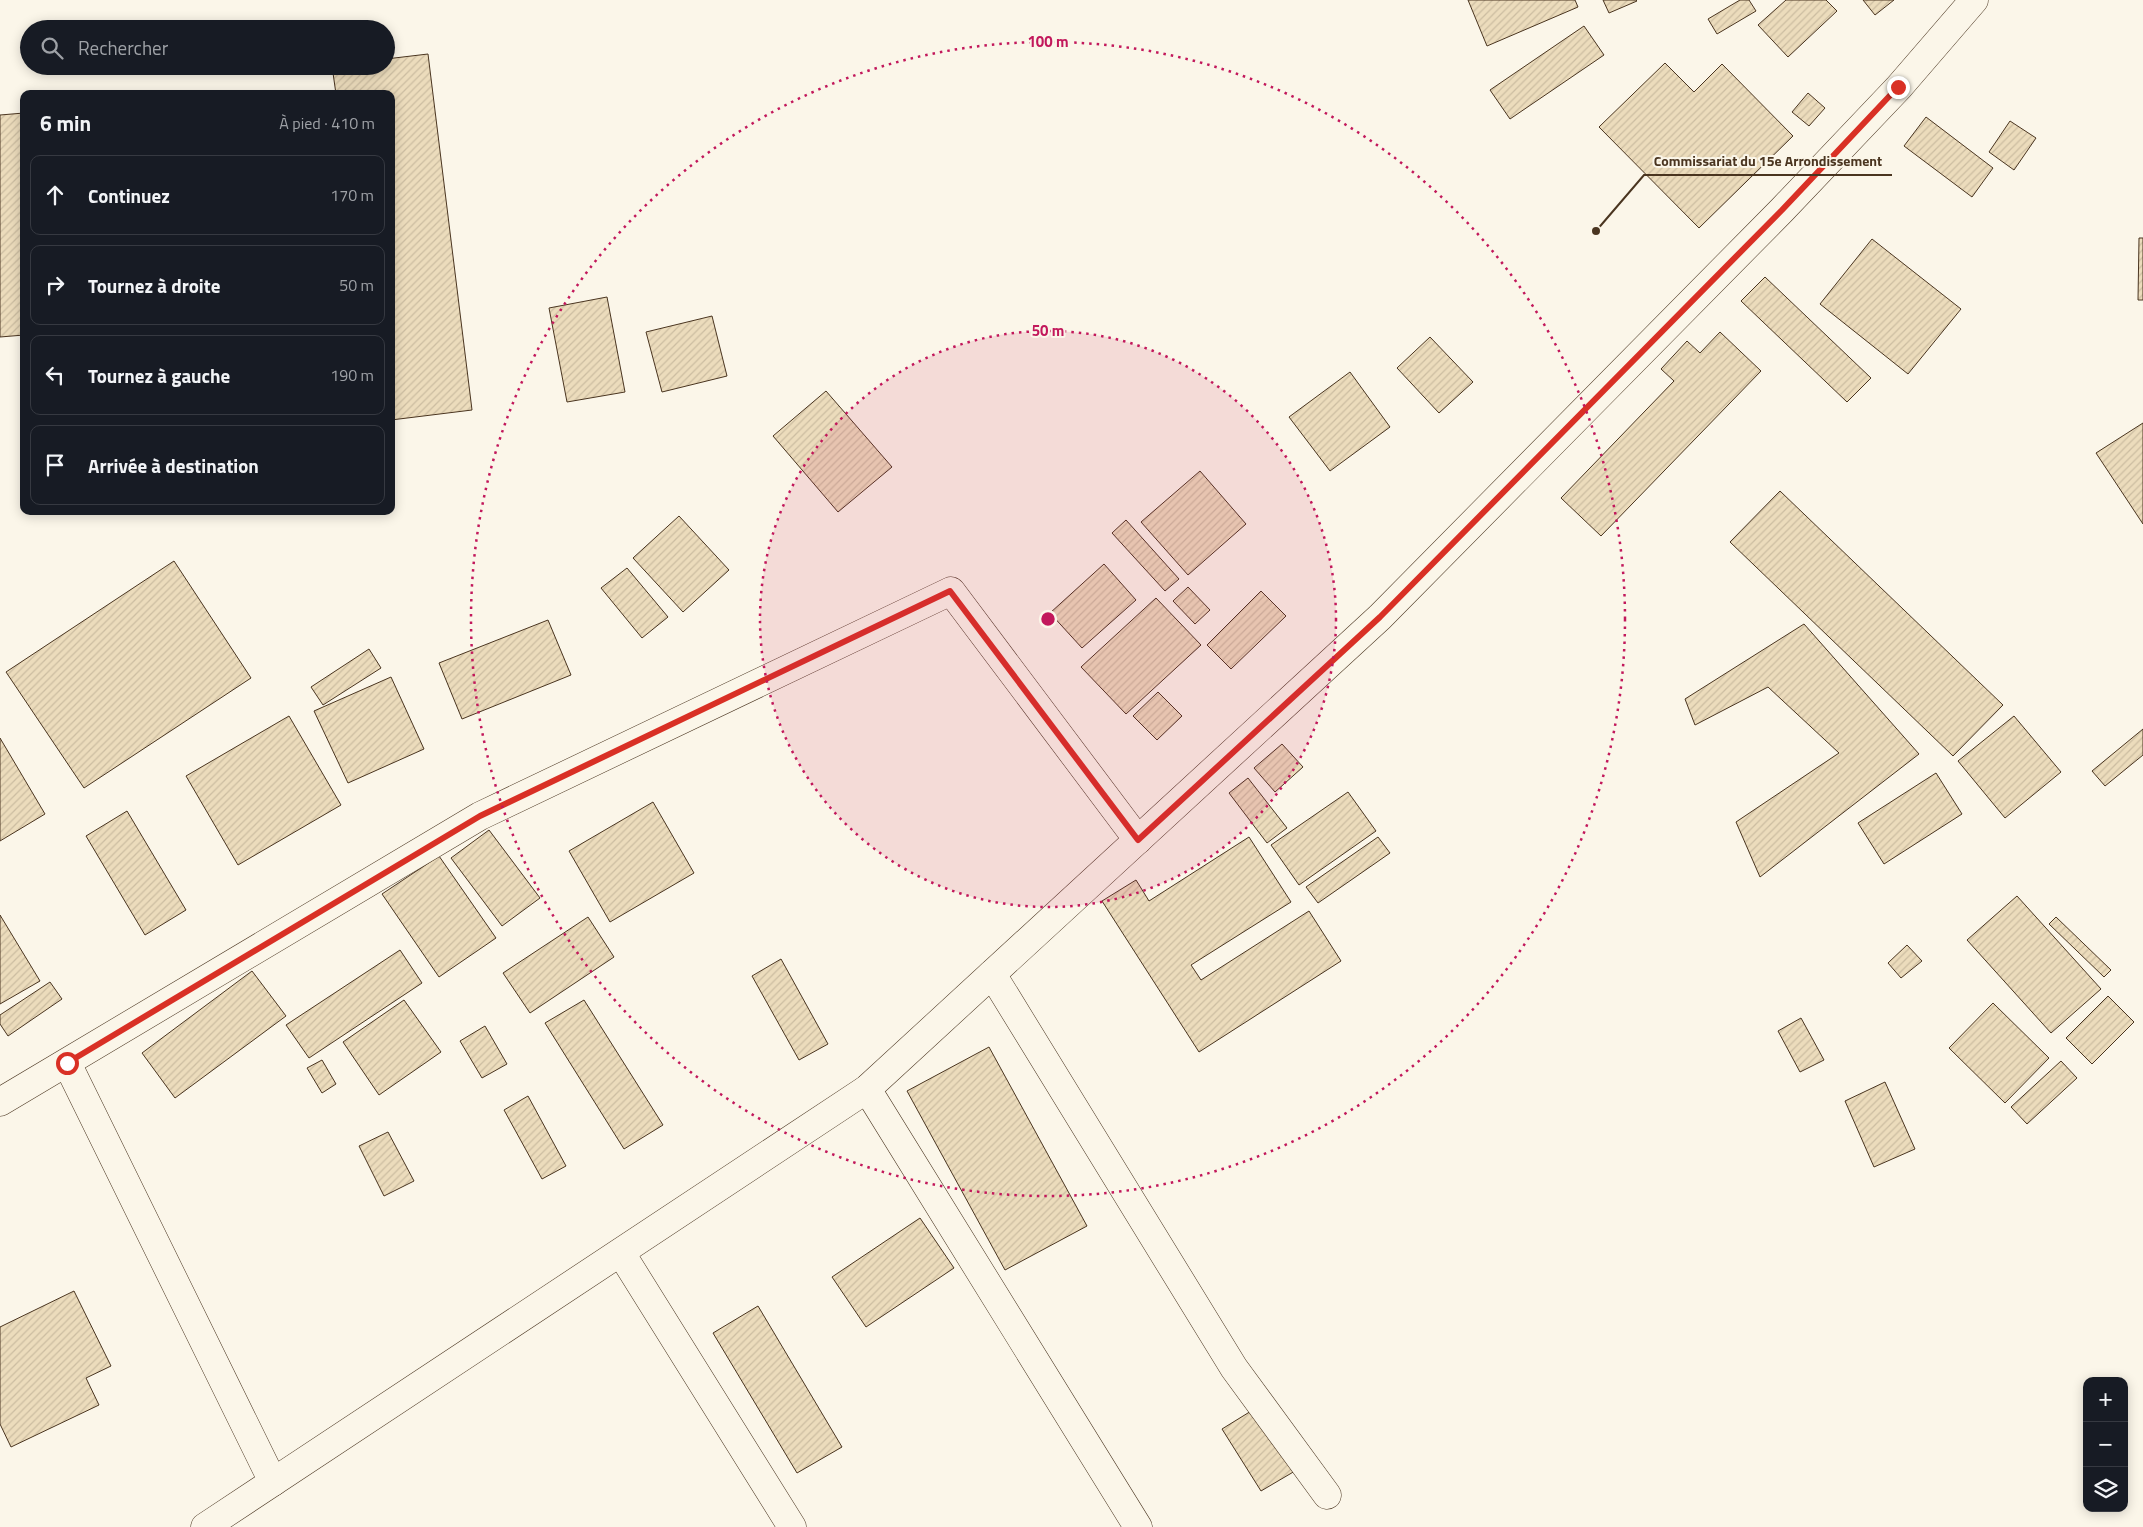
<!DOCTYPE html>
<html lang="fr">
<head>
<meta charset="utf-8">
<style>
	:root { --surface:#171b24; --page:#20242c; --text:#f1f3f6; --muted:#9ea1a6; --line:#363941 }
	body { margin:0; font-family:"Titillium Web",sans-serif; background:var(--page); color:var(--text) }
	.controls { position:absolute; right:15px; bottom:15px; display:grid; overflow:hidden; border-radius:10px; box-shadow:0 2px 12px #0003 }
	.controls button { width:45px; height:45px; display:grid; place-items:center; padding:0; border:0; border-bottom:1px solid var(--line); background:var(--surface); color:var(--text); font:25px sans-serif }
	.stop { position:absolute; width:15px; height:15px; margin:-11px; border:4px solid #d93025; border-radius:50%; background:#fff }
	.stop.end { background:#d93025; border-color:#fff; box-shadow:0 1px 5px #0008 }
	.list { margin:0; padding:0; list-style:none }
	h2 { display:flex; justify-content:space-between; align-items:center; height:65px; margin:0; padding:0 20px; font-size:21px }
	h2 small { font-size:16px; font-weight:400; color:var(--muted) }
	.list li { display:grid; grid-template-columns:32px 1fr auto; gap:15px; align-items:center; box-sizing:border-box; height:80px; margin:0 10px 10px; padding:0 10px; border:1px solid var(--line); border-radius:10px }
	.list b { display:block; font-size:19px; white-space:nowrap }
	.list em { font-size:16px; font-style:normal; color:var(--muted) }
	.icon { flex:none; width:28px; height:28px; fill:none; stroke:currentColor; stroke-width:2; stroke-linecap:round; stroke-linejoin:round }
	.map { position:relative; flex:none; width:2143px; height:1527px; overflow:hidden }
	.search { position:absolute; background:var(--surface); box-shadow:0 2px 12px #0003; left:20px; top:20px; width:375px; height:55px; display:flex; align-items:center; gap:12px; box-sizing:border-box; padding:0 18px; border-radius:28px; color:var(--muted); font-size:19px }
	.panel { position:absolute; background:var(--surface); box-shadow:0 2px 12px #0003; left:20px; top:90px; width:375px; height:425px; border-radius:10px }
	.map>svg:first-child { display:block }
</style>
</head>
<body>
<div class="map">
<svg width="2143" height="1527" viewBox="0 0 2143 1527">
	<defs>
		<pattern id="building-hatch" width="6" height="6" patternUnits="userSpaceOnUse" patternTransform="scale(1.25)"><rect width="6" height="6" fill="#ecdcbc"/><path d="M-1 1l2-2M0 6l6-6M5 7l2-2" fill="none" stroke="#ccbda1"/></pattern>
	</defs>
	<rect width="100%" height="100%" fill="#fbf6e9"/>
	<!-- building -->
	<g fill="url(#building-hatch)" stroke="#4a3520">
		<polygon points="1468,0 1575,0 1578,7 1487,46"/>
		<polygon points="1603,0 1636,0 1637,1 1609,13"/>
		<polygon points="1740,0 1749,0 1756,11 1717,34 1708,19"/>
		<polygon points="1786,0 1826,0 1837,11 1788,57 1758,25"/>
		<polygon points="1863,0 1894,0 1875,15"/>
		<polygon points="1584,26 1604,55 1510,119 1490,90"/>
		<polygon points="428,54 472,410 391,420 391,94 336,94 332,66 386,66 386,59"/>
		<polygon points="1665,63 1694,92 1722,64 1793,136 1699,228 1599,127"/>
		<polygon points="1808,93 1825,108 1809,126 1792,112"/>
		<polygon points="24,113 24,335 0,337 0,115"/>
		<polygon points="1926,117 1993,168 1972,197 1904,146"/>
		<polygon points="2010,121 2036,138 2014,170 1989,152"/>
		<polygon points="2139,238 2143,238 2143,300 2138,300"/>
		<polygon points="1872,239 1961,309 1908,374 1820,304"/>
		<polygon points="1765,277 1871,378 1847,402 1741,301"/>
		<polygon points="607,297 625,392 567,402 549,308"/>
		<polygon points="712,316 727,376 662,392 646,332"/>
		<polygon points="1720,332 1761,371 1601,536 1561,498 1674,381 1661,369 1687,341 1700,353"/>
		<polygon points="1430,337 1473,382 1439,413 1397,368"/>
		<polygon points="1350,372 1390,427 1330,471 1289,417"/>
		<polygon points="826,391 892,467 838,512 773,436"/>
		<polygon points="2143,423 2143,524 2096,453"/>
		<polygon points="1200,471 1246,524 1188,575 1141,522"/>
		<polygon points="1780,491 2003,705 1953,756 1730,542"/>
		<polygon points="679,516 729,570 683,612 633,558"/>
		<polygon points="1126,520 1179,579 1165,591 1112,533"/>
		<polygon points="174,561 251,678 84,788 6,672"/>
		<polygon points="1104,564 1136,600 1082,648 1050,613"/>
		<polygon points="627,568 668,617 642,638 601,588"/>
		<polygon points="1188,587 1210,610 1195,624 1173,601"/>
		<polygon points="1261,591 1286,616 1231,669 1207,645"/>
		<polygon points="1156,598 1201,645 1126,714 1081,667"/>
		<polygon points="548,620 571,675 462,719 439,663"/>
		<polygon points="1804,624 1919,754 1760,877 1736,822 1839,753 1768,687 1695,725 1685,699"/>
		<polygon points="369,649 381,668 323,705 311,687"/>
		<polygon points="391,677 424,749 348,783 314,711"/>
		<polygon points="1158,692 1182,716 1157,740 1133,716"/>
		<polygon points="289,716 341,805 238,865 186,776"/>
		<polygon points="2014,716 2061,772 2005,818 1958,761"/>
		<polygon points="2143,729 2143,755 2105,786 2092,771"/>
		<polygon points="0,738 45,814 0,841"/>
		<polygon points="1282,744 1303,767 1275,792 1254,768"/>
		<polygon points="1936,773 1962,814 1884,864 1858,823"/>
		<polygon points="1248,778 1287,828 1267,843 1229,793"/>
		<polygon points="1348,792 1376,831 1299,885 1271,845"/>
		<polygon points="653,802 694,873 610,922 569,851"/>
		<polygon points="127,811 186,910 145,935 86,836"/>
		<polygon points="489,830 540,898 502,926 451,858"/>
		<polygon points="1249,837 1291,902 1191,965 1201,980 1309,911 1341,961 1199,1052 1102,901 1136,880 1149,901"/>
		<polygon points="1378,837 1390,853 1318,903 1306,887"/>
		<polygon points="439,856 496,938 439,977 382,894"/>
		<polygon points="2017,896 2101,989 2051,1033 1967,940"/>
		<polygon points="0,915 40,981 0,1004"/>
		<polygon points="588,917 614,957 530,1013 503,973"/>
		<polygon points="2056,917 2111,970 2104,977 2049,924"/>
		<polygon points="1907,945 1922,961 1901,978 1888,963"/>
		<polygon points="400,950 422,983 309,1058 286,1025"/>
		<polygon points="781,959 828,1044 799,1060 752,976"/>
		<polygon points="252,971 286,1016 175,1098 142,1053"/>
		<polygon points="50,982 62,999 8,1036 0,1024 0,1015"/>
		<polygon points="2108,996 2134,1022 2092,1064 2066,1038"/>
		<polygon points="404,1000 441,1052 379,1095 343,1042"/>
		<polygon points="584,1000 663,1125 624,1149 545,1023"/>
		<polygon points="1993,1003 2049,1058 2005,1103 1949,1048"/>
		<polygon points="1801,1018 1824,1060 1800,1072 1778,1031"/>
		<polygon points="485,1026 507,1064 482,1078 460,1041"/>
		<polygon points="989,1047 1087,1226 1005,1270 907,1091"/>
		<polygon points="322,1060 336,1084 322,1093 307,1068"/>
		<polygon points="2061,1061 2077,1078 2027,1124 2011,1107"/>
		<polygon points="1885,1082 1915,1149 1874,1167 1845,1101"/>
		<polygon points="528,1096 566,1166 542,1179 504,1110"/>
		<polygon points="388,1132 414,1181 384,1196 359,1146"/>
		<polygon points="920,1218 954,1268 866,1327 832,1277"/>
		<polygon points="74,1291 111,1366 86,1378 99,1405 11,1447 0,1424 0,1327"/>
		<polygon points="758,1306 842,1447 797,1473 713,1333"/>
		<polygon points="1256,1408 1295,1471 1261,1491 1222,1429"/>
	</g>
	<g fill="none" stroke-linecap="round" stroke-linejoin="round">
		<defs>
			<g id="minor">
				<polyline points="992,974 1234,1368 1327,1495"/>
				<polyline points="67,1063 273,1482"/>
				<polyline points="867,1089 1138,1527"/>
				<polyline points="0,1102 480,816 951,591 1138,840"/>
				<polyline points="621,1253 792,1527"/>
			</g>
			<polyline id="major" points="205,1527 867,1089 1380,617 1782,210 1899,87 1974,0"/>
		</defs>
		<!-- minor casing -->
		<use href="#minor" stroke="#4a3520" stroke-width="29"/>
		<!-- major casing -->
		<use href="#major" stroke="#4a3520" stroke-width="29"/>
		<!-- minor -->
		<use href="#minor" stroke="#fbf6e9" stroke-width="28"/>
		<!-- major -->
		<use href="#major" stroke="#fbf6e9" stroke-width="28"/>
	</g>
	<g fill="none" stroke-linecap="round" stroke-linejoin="round">
		<!-- route -->
		<polyline stroke="#d93025" stroke-width="6" points="67,1063 480,816 950,591 1138,840 1380,617 1782,210 1898,87"/>
	</g>
	<!-- distance rings -->
	<circle cx="1048" cy="619" r="288" fill="#c2185b" fill-opacity=".12"/>
	<g fill="none" stroke="#c2185b" stroke-width="2.5" stroke-dasharray="2.5 5">
		<circle cx="1048" cy="619" r="288"/>
		<circle cx="1048" cy="619" r="577"/>
	</g>
	<circle cx="1048" cy="619" r="8" fill="#c2185b" stroke="#fbf6e9" stroke-width="2.5"/>
	<g font-size="15" text-anchor="middle" font-weight="bold" fill="#c2185b" stroke="#fbf6e9" stroke-width="4" stroke-linejoin="round" paint-order="stroke">
		<text x="1048" y="47">100 m</text>
		<text x="1048" y="336">50 m</text>
	</g>
	<!-- callouts -->
	<path fill="none" stroke="#4a3520" stroke-width="2" d="M1596 231L1644 175H1892"/>
	<circle fill="#4a3520" stroke="#fbf6e9" stroke-width="2" cx="1596" cy="231" r="5"/>
	<g font-size="14" text-anchor="middle" font-weight="bold" fill="#4a3520" stroke="#fbf6e9" stroke-width="4" stroke-linejoin="round" paint-order="stroke">
		<text x="1768" y="166">Commissariat du 15e Arrondissement</text>
	</g>
</svg>
<div class="controls">
<button>+</button>
<button>−</button>
<button><svg class="icon" aria-label="layers" viewBox="0 0 24 24"><path d="M12 4l9 5-9 5-9-5zM3 14l9 5 9-5"/></svg></button>
</div>
<div class="stop" style="left:67px;top:1063px"></div>
<div class="stop end" style="left:1898px;top:87px"></div>
<div class="search"><svg class="icon" aria-label="search" viewBox="0 0 24 24"><circle cx="10" cy="10" r="6"/><path d="M15 15l6 6"/></svg>Rechercher</div>
<section class="panel">
<h2>6 min<small>À pied · 410 m</small></h2>
<ul class="list">
<li><svg class="icon" aria-label="ahead" viewBox="0 0 24 24"><path d="M12 20V5M6 11l6-6 6 6"/></svg><div><b>Continuez</b></div><em>170 m</em></li>
<li><svg class="icon" aria-label="right" viewBox="0 0 24 24"><path d="M7 20v-9h11M14 6l5 5-5 5"/></svg><div><b>Tournez à droite</b></div><em>50 m</em></li>
<li><svg class="icon" aria-label="left" viewBox="0 0 24 24"><path d="M17 20v-9H6M10 6l-5 5 5 5"/></svg><div><b>Tournez à gauche</b></div><em>190 m</em></li>
<li><svg class="icon" aria-label="arrive" viewBox="0 0 24 24"><path d="M6 21V4h12l-3 4 3 4H6"/></svg><div><b>Arrivée à destination</b></div></li>
</ul>
</section>
</div>
</body>
</html>
